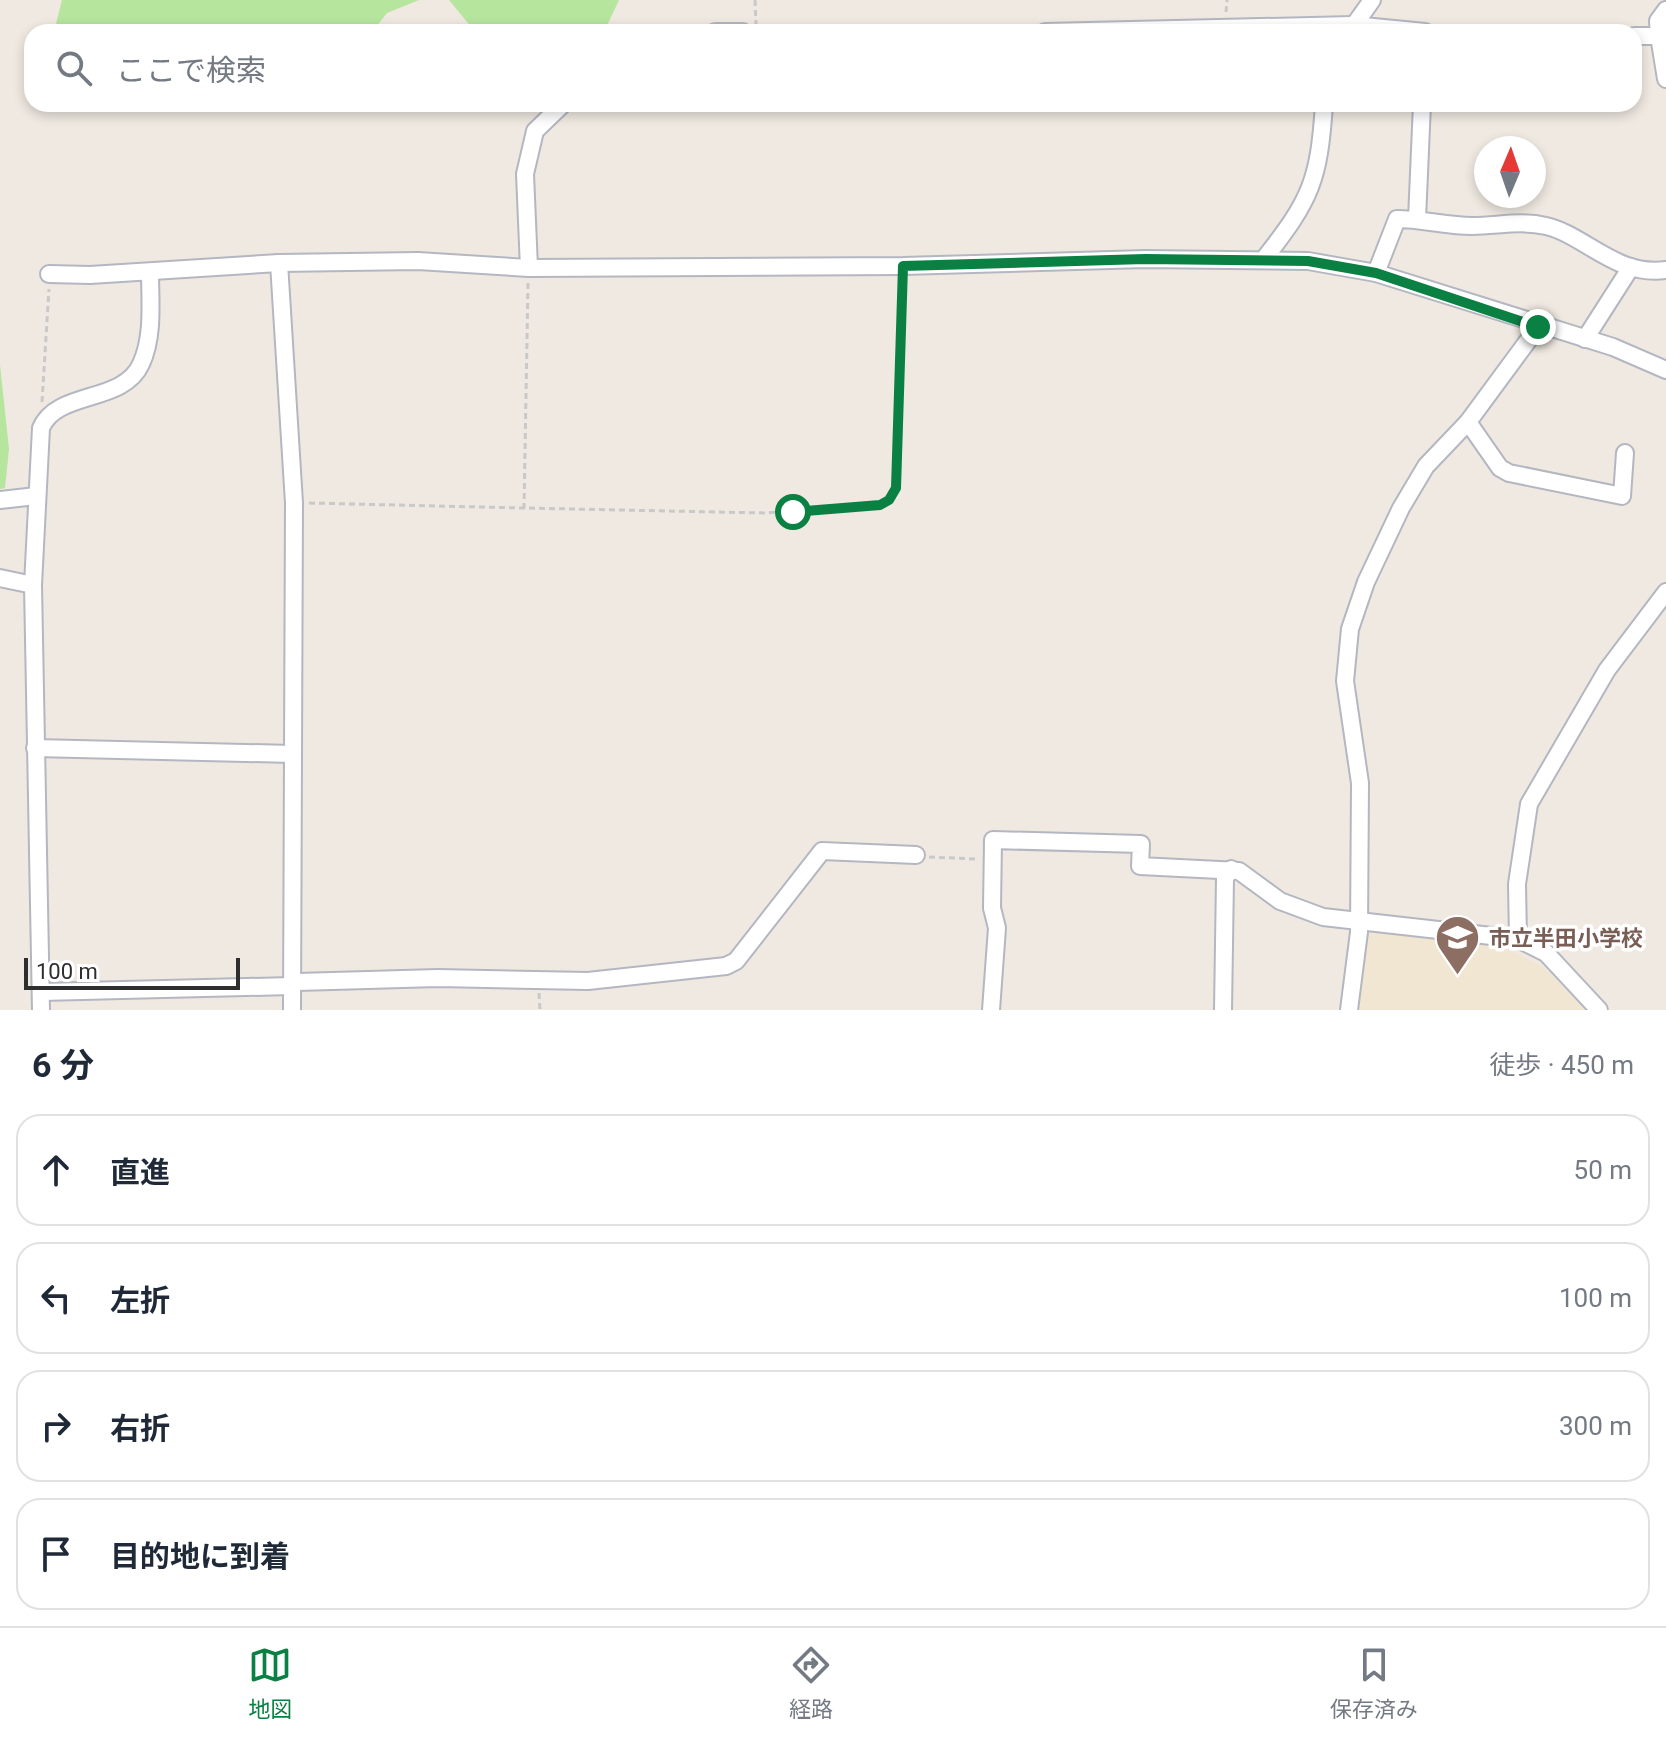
<!DOCTYPE html>
<html lang="ja">
<head>
<meta charset="utf-8">
<style>
	:root { --surface:#fff; --page:#f2f2f3; --text:#1f2937; --muted:#747a83; --line:#e0e1e3; --accent:#0b8043 }
	body { margin:0; font-family:Roboto,"Noto Sans JP",sans-serif; background:var(--page); color:var(--text) }
	.compass { position:absolute; left:1474px; top:136px; width:72px; height:72px; border-radius:50%; background:var(--surface); box-shadow:0 4px 12px #0003; rotate:2deg }
	.scale { position:absolute; left:24px; bottom:20px; width:216px; box-sizing:border-box; padding-left:8px; border:4px solid #2e2e2e; border-top:0; font-size:22px; line-height:28px; white-space:nowrap; color:#2e2e2e; -webkit-text-stroke:6px #fff; paint-order:stroke }
	.stop { position:absolute; width:24px; height:24px; margin:-18px; border:6px solid #0b8043; border-radius:50%; background:#fff }
	.stop.end { background:#0b8043; border-color:#fff; box-shadow:0 2px 8px #0008 }
	.list { margin:0; padding:0; list-style:none }
	h2 { display:flex; justify-content:space-between; align-items:center; height:104px; margin:0; padding:0 32px; font-size:34px }
	h2 small { font-size:26px; font-weight:400; color:var(--muted) }
	.list li { display:grid; grid-template-columns:52px 1fr auto; gap:24px; align-items:center; box-sizing:border-box; height:112px; margin:0 16px 16px; padding:0 16px; border:2px solid var(--line); border-radius:24px }
	.list b { display:block; font-size:30px; white-space:nowrap }
	.list em { font-size:26px; font-style:normal; color:var(--muted) }
	.icon { flex:none; width:44px; height:44px; fill:none; stroke:currentColor; stroke-width:2; stroke-linecap:round; stroke-linejoin:round }
	.map { position:relative; flex:none; width:1666px; height:1010px; overflow:hidden }
	.search { position:absolute; background:var(--surface); box-shadow:0 4px 12px #0003; left:24px; right:24px; top:24px; height:88px; display:flex; align-items:center; gap:20px; box-sizing:border-box; padding:0 28px; border-radius:24px; color:var(--muted); font-size:30px }
	.sheet { height:616px; background:var(--surface) }
	nav { display:flex; justify-content:space-around; align-items:center; box-sizing:border-box; height:112px; border-top:2px solid var(--line); background:var(--surface); font-size:22px; color:var(--muted) }
	nav a { display:grid; justify-items:center; gap:4px }
	nav .on { color:var(--accent) }
	.map>svg:first-child { display:block }
</style>
</head>
<body>
<div class="map">
<svg width="1666" height="1010" viewBox="0 0 1666 1010">
	<rect width="100%" height="100%" fill="#efe9e1"/>
	<!-- education -->
	<polygon fill="#f0e6d1" points="1378,930 1489,944 1518,954 1543,967 1585,1010 1357,1010 1368,934"/>
	<!-- green -->
	<g fill="#b6e59e">
		<polygon points="62,0 419,0 387,13 372,32 54,32"/>
		<polygon points="449,0 619,0 604,32 472,28"/>
		<polygon points="0,365 9,449 5,488 0,489"/>
	</g>
	<g fill="none" stroke-linecap="round" stroke-linejoin="round">
		<defs>
			<g id="street">
				<polyline points="1350,31 1372,0"/>
				<polyline points="715,32 743,32"/>
				<polyline points="1045,32 1353,25 1425,32"/>
				<polyline points="1634,36 1659,36 1658,21 1666,10"/>
				<polyline points="1659,36 1666,79"/>
				<polyline points="1417,219 1422,104"/>
				<path d="M1264,259C1311,199 1319,181 1324,104"/>
				<polyline points="279,263 294,503 292,1010"/>
				<polyline points="529,268 525,174 535,131 563,104"/>
				<path d="M1376,273L1397,219C1422,219 1447,226 1472,226C1498,226 1519,220 1546,226C1585,235 1616,277 1666,270"/>
				<polyline points="49,274 90,275 279,263 418,261 529,268 903,266 1145,259 1308,261 1376,273 1613,347 1666,370"/>
				<polyline points="1585,339 1631,267"/>
				<polyline points="1468,422 1500,468 1509,473 1622,496 1625,453"/>
				<polyline points="0,500 36,496"/>
				<polyline points="0,578 33,585"/>
				<polyline points="35,748 292,754"/>
				<polyline points="1518,939 1517,884 1529,804 1607,670 1666,592"/>
				<polyline points="41,992 292,986 297,982 438,978 588,981 726,966 736,961 822,851 916,855"/>
				<path d="M41,1010L33,585L41,428C57,390 123,404 141,364C154,336 150,301 150,272"/>
				<polyline points="991,1010 997,928 992,908 993,840 1141,844 1140,866 1239,871 1280,901 1323,917 1518,939 1546,953 1599,1010"/>
				<polyline points="1223,1010 1225,878 1231,869"/>
				<polyline points="1349,1010 1359,932 1360,783 1345,681 1350,629 1366,582 1401,508 1426,466 1468,422 1538,327"/>
			</g>
		</defs>
		<!-- street casing -->
		<use href="#street" stroke="#b4b7c1" stroke-width="20"/>
		<!-- path -->
		<g stroke="#c9c9c9" stroke-width="3" stroke-dasharray="6 4" stroke-linecap="butt">
			<polyline points="755,0 756,24"/>
			<polyline points="1226,12 1227,0"/>
			<path d="M528,283L524,508L765,513L880,505C893,498 896,489 898,474L903,282"/>
			<polyline points="42,402 49,289"/>
			<polyline points="309,503 524,508"/>
			<polyline points="929,857 977,859"/>
			<polyline points="539,993 540,1010"/>
		</g>
		<!-- street -->
		<use href="#street" stroke="#fff" stroke-width="16"/>
	</g>
	<g fill="none" stroke-linecap="round" stroke-linejoin="round">
		<!-- route -->
		<polyline stroke="#0b8043" stroke-width="10" points="793,512 880,505 889,500 896,488 903,266 1145,259 1308,261 1376,273 1538,327"/>
	</g>
	<!-- icons -->
	<defs>
		<symbol id="school-pin" viewBox="-11 -11 22 30"><path d="M0 17L-7.5 6A9.5 9.5 0 1 1 7.5 6Z" fill="#8d6e63" stroke="#fff"/><path d="M0-5L7-2L0 1L-7-2ZM-4 1L0 2.5L4 1V4Q0 6-4 4Z" fill="#fff"/></symbol>
	</defs>
	<g fill-rule="evenodd">
		<use href="#school-pin" x="1432" y="912" width="51" height="69"/>
	</g>
	<g text-anchor="middle" dominant-baseline="central" stroke-width="7" stroke-linejoin="round" paint-order="stroke">
		<!-- education labels -->
		<g font-size="22" font-weight="bold" fill="#785e54" stroke="#fff" text-anchor="start">
			<text x="1489" y="938">市立半田小学校</text>
		</g>
	</g>
</svg>
<svg class="compass" viewBox="-18 -18 36 36"><path d="M0-13l5 13h-10z" fill="#e53935"/><path d="M0 13l5-13h-10z" fill="#747a83"/></svg>
<div class="scale">100 m</div>
<div class="stop" style="left:793px;top:512px"></div>
<div class="stop end" style="left:1538px;top:327px"></div>
<div class="search"><svg class="icon" aria-label="search" viewBox="0 0 24 24"><circle cx="10" cy="10" r="6"/><path d="M15 15l6 6"/></svg>ここで検索</div>
</div>
<section class="sheet">
<h2>6 分<small>徒歩 · 450 m</small></h2>
<ul class="list">
<li><svg class="icon" aria-label="ahead" viewBox="0 0 24 24"><path d="M12 20V5M6 11l6-6 6 6"/></svg><div><b>直進</b></div><em>50 m</em></li>
<li><svg class="icon" aria-label="left" viewBox="0 0 24 24"><path d="M17 20v-9H6M10 6l-5 5 5 5"/></svg><div><b>左折</b></div><em>100 m</em></li>
<li><svg class="icon" aria-label="right" viewBox="0 0 24 24"><path d="M7 20v-9h11M14 6l5 5-5 5"/></svg><div><b>右折</b></div><em>300 m</em></li>
<li><svg class="icon" aria-label="arrive" viewBox="0 0 24 24"><path d="M6 21V4h12l-3 4 3 4H6"/></svg><div><b>目的地に到着</b></div></li>
</ul>
</section>
<nav>
<a class="on"><svg class="icon" aria-label="map" viewBox="0 0 24 24"><path d="M3 6l6-2 6 2 6-2v14l-6 2-6-2-6 2zM9 4v14M15 6v14"/></svg>地図</a>
<a><svg class="icon" aria-label="directions" viewBox="0 0 24 24"><path d="M12 3l9 9-9 9-9-9zM9 14v-3h6M13 9l2 2-2 2"/></svg>経路</a>
<a><svg class="icon" aria-label="saved" viewBox="0 0 24 24"><path d="M7 4h10v16l-5-4-5 4z"/></svg>保存済み</a>
</nav>
</body>
</html>
